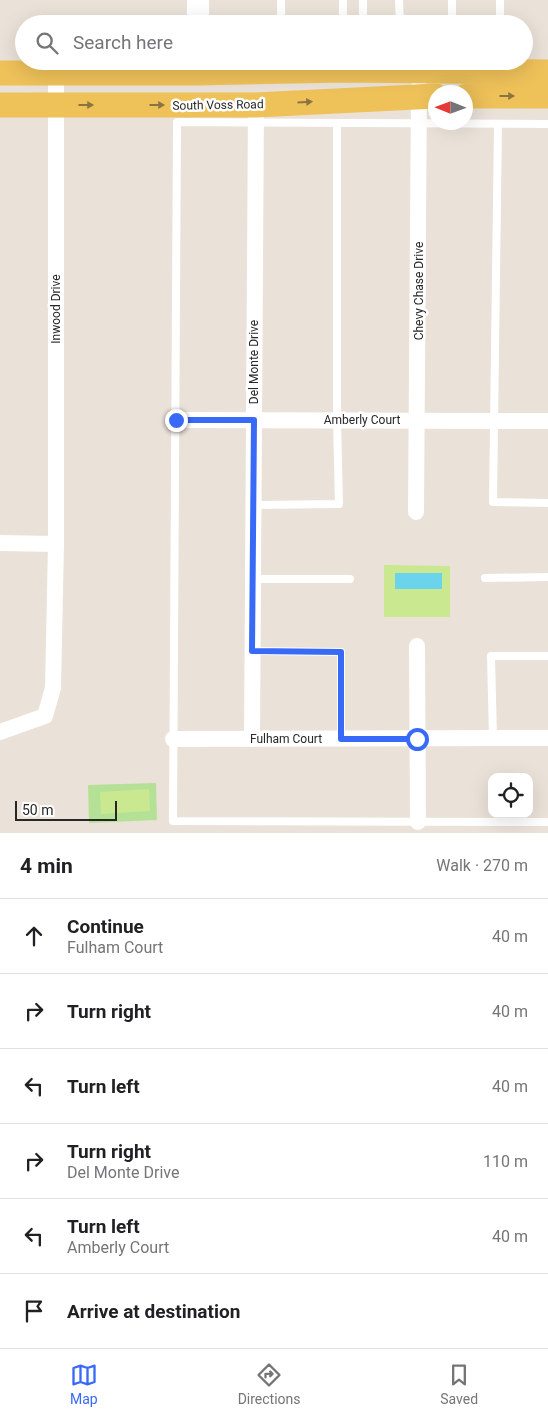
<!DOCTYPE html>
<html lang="en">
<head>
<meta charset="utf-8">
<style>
	:root { --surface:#fff; --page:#f6f6f6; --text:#202124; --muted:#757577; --line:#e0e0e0; --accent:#386af7 }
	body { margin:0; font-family:Roboto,sans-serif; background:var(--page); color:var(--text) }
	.controls { position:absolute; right:15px; bottom:15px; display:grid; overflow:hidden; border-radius:10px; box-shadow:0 5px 20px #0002 }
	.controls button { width:45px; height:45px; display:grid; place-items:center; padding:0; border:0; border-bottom:1px solid var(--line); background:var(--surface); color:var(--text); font:25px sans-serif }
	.compass { position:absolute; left:428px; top:85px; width:45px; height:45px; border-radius:50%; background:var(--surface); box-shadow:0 5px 20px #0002; rotate:271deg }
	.scale { position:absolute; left:15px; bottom:12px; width:102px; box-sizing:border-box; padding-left:5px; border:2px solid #272727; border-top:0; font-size:14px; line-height:18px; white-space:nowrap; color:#272727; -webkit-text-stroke:4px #fff; paint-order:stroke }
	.stop { position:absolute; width:15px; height:15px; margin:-11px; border:4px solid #386af7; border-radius:50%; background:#fff }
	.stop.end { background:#386af7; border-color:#fff; box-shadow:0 1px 5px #0008 }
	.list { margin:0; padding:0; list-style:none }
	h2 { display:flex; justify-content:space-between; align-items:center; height:65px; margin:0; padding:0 20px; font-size:21px }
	h2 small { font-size:16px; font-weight:400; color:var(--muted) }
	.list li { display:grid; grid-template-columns:32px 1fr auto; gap:15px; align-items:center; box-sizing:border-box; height:75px; padding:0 20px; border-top:1px solid var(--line) }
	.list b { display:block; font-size:19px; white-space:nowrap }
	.list p { margin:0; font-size:16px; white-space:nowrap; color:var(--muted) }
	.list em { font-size:16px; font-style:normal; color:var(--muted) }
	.icon { flex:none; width:28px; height:28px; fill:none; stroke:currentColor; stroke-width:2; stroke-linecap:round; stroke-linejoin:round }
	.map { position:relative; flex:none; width:548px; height:833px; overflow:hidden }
	.search { position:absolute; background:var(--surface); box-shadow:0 5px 20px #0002; left:15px; right:15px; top:15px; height:55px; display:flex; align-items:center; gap:12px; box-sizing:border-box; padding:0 18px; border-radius:28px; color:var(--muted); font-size:19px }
	.sheet { height:515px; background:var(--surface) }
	nav { display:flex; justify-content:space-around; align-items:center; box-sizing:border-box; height:70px; border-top:1px solid var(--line); background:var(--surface); font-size:14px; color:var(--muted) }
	nav a { display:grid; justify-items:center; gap:2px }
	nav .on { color:var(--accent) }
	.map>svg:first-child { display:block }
</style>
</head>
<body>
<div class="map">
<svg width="548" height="833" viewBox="0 0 548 833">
	<rect width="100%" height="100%" fill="#eae1d8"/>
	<!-- green -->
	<polygon fill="#b4e195" points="156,783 157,820 89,823 88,785"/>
	<!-- pitch -->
	<g fill="#c9e890">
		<polygon points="384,565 450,566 450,617 384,617"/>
		<polygon points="149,789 150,811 101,814 100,792"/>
	</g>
	<!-- water -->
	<rect fill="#6bd3ec" x="395" y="573" width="47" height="16"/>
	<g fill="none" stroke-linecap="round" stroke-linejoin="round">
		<!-- lane -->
		<g stroke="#fff" stroke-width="8">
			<polyline points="281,0 281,24"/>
			<polyline points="343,0 343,24"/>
			<polyline points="399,0 400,24"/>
			<polyline points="500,0 500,24"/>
			<polyline points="363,24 363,0"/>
			<polyline points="452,24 452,0"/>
			<polyline points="498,124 493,502 548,503"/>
			<polyline points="548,124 177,122 173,821 548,822"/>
			<polyline points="253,505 339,504 337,420 337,123"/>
			<polyline points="485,578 548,577"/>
			<polyline points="253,579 350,579"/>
			<polyline points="252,651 341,652 341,739"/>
			<polyline points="493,739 491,656 548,656"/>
		</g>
		<!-- street -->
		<g stroke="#fff" stroke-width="16">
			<polyline points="176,420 548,421"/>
			<polyline points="416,512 419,87"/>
			<polyline points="0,543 56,544"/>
			<polyline points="417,646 418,822"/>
			<polyline points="0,732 45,716 53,688 56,544 56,73"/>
			<polyline points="173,739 548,738"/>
			<polyline points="252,739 256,105"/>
		</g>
		<!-- secondary -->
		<polyline stroke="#fff" stroke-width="22" points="198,24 198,0"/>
		<!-- primary -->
		<g stroke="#eec159" stroke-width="25">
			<polyline points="0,73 198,73 343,70 548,72"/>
			<polyline points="466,96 548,96"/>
			<polyline points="0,105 256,105 436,96"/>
		</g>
	</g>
	<!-- one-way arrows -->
	<defs><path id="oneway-solid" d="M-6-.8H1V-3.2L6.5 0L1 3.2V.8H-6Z" transform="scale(1.25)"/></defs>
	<g fill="#8a7440">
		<use href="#oneway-solid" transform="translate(507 96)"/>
		<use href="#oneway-solid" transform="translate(305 102) rotate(-3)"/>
		<use href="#oneway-solid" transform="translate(86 105)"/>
		<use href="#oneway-solid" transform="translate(157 105)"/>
	</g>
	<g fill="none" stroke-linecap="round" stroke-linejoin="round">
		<!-- route -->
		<polyline stroke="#386af7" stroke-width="6" points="176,420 254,420 252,651 341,652 341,739 417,739"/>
	</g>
	<g text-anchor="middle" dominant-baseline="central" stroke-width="5" stroke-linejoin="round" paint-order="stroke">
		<!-- street labels -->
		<g font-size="12" fill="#272727" stroke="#fff">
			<text transform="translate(218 105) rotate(-1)">South Voss Road</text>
			<text transform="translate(419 291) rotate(-90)">Chevy Chase Drive</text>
			<text transform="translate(56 309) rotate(-90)">Inwood Drive</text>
			<text transform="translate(254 362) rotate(-90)">Del Monte Drive</text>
			<text x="362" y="420">Amberly Court</text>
			<text x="286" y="739">Fulham Court</text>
		</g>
	</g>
</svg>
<div class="controls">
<button><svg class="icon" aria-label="locate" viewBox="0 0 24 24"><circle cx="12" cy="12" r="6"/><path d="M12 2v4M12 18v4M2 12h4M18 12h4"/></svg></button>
</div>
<svg class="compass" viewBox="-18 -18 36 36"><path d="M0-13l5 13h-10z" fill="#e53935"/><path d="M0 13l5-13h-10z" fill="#757577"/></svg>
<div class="scale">50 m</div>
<div class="stop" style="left:417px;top:739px"></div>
<div class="stop end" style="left:176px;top:420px"></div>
<div class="search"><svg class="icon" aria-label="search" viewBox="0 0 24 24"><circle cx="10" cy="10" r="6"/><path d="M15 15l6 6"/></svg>Search here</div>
</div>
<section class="sheet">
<h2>4 min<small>Walk · 270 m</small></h2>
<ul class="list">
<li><svg class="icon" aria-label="ahead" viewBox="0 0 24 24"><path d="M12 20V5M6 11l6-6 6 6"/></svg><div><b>Continue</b><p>Fulham Court</p></div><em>40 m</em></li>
<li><svg class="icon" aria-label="right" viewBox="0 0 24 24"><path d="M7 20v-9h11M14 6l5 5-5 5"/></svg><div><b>Turn right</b></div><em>40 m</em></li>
<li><svg class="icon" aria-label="left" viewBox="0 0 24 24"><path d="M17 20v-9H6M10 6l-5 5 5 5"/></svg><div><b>Turn left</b></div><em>40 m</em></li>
<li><svg class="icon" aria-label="right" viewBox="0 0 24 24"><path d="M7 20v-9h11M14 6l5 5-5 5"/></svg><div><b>Turn right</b><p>Del Monte Drive</p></div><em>110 m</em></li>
<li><svg class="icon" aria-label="left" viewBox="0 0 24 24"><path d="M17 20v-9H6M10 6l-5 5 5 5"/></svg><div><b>Turn left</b><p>Amberly Court</p></div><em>40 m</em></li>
<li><svg class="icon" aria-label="arrive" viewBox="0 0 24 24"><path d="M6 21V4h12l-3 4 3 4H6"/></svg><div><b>Arrive at destination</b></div></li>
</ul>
</section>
<nav>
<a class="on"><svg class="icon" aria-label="map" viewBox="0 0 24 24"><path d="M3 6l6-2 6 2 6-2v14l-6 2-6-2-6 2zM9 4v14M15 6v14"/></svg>Map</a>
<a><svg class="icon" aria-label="directions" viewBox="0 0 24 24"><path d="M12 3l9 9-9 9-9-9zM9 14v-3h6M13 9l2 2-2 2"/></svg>Directions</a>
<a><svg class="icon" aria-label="saved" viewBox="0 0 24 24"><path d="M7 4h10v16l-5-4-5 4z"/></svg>Saved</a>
</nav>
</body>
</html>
